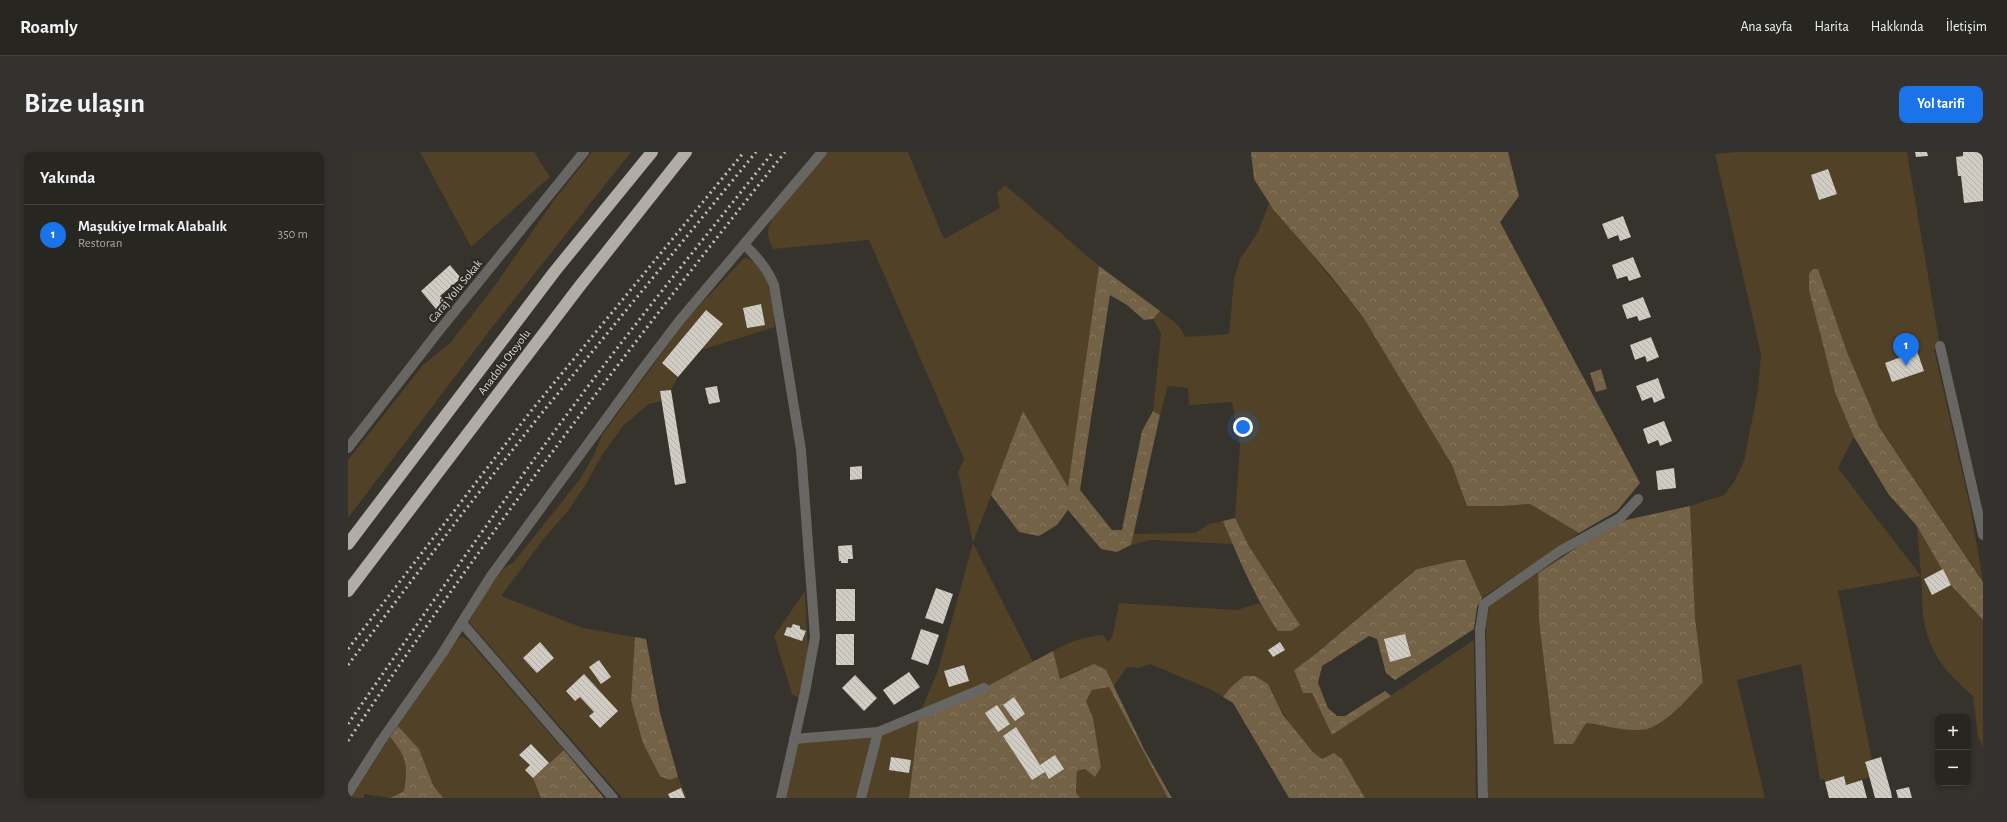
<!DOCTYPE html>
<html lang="tr">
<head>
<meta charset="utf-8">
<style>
	:root { --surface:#282621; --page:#34322e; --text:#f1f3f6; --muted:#a5a5a5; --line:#44433f; --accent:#1a73e8 }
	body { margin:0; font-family:"Alegreya Sans",sans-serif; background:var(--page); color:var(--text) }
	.controls { position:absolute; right:12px; bottom:12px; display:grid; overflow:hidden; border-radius:8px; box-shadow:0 2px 6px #0003 }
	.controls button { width:36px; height:36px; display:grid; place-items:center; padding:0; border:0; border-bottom:1px solid var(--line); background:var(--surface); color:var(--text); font:20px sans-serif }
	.you { position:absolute; left:895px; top:275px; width:14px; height:14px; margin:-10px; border:3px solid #fff; border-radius:50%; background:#1a73e8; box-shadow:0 0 0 6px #1a73e833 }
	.badge { display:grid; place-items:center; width:26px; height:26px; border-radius:50%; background:var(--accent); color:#fff; font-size:13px; font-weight:700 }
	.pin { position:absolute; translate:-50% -33px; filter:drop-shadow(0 1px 2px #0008) }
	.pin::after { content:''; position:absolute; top:21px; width:14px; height:12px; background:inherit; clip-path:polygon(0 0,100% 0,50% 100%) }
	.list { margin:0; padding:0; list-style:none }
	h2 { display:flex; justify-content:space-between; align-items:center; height:52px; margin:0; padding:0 16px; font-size:17px }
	h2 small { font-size:13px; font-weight:400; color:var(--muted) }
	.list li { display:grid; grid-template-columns:26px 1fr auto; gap:12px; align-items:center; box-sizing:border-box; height:60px; padding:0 16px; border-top:1px solid var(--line) }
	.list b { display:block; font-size:15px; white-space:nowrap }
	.list p { margin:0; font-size:13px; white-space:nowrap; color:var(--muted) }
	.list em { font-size:13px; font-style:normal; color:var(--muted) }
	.map { position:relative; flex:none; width:1635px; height:646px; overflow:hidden; border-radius:8px }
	header { display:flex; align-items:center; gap:24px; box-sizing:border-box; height:56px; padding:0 20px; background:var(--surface); border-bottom:1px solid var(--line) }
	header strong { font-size:19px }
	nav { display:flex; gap:22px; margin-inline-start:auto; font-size:14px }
	.intro { display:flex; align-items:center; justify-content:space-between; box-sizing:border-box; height:96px; padding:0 24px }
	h1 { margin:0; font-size:28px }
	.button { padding:10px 18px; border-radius:8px; background:var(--accent); color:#fff; font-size:14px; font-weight:700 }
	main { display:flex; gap:24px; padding:0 24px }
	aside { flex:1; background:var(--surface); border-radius:8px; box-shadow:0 2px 6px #0003 }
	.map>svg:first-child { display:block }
</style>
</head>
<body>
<header>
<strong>Roamly</strong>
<nav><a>Ana sayfa</a><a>Harita</a><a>Hakkında</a><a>İletişim</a></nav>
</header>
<div class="intro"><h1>Bize ulaşın</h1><a class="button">Yol tarifi</a></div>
<main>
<aside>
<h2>Yakında<small></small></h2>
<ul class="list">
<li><span class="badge">1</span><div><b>Maşukiye Irmak Alabalık</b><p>Restoran</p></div><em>350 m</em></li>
</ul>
</aside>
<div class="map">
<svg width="1635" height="646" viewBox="0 0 1635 646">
	<defs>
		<pattern id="forest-crowns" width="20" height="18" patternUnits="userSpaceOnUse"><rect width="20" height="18" fill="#736246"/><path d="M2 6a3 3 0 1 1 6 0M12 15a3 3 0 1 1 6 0" fill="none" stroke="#867860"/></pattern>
		<pattern id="water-ripples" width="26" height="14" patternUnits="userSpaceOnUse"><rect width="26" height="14" fill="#736246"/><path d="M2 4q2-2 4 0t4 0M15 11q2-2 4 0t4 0" fill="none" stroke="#867860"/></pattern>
		<pattern id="building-back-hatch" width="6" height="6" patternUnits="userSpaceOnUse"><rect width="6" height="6" fill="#d1ccc4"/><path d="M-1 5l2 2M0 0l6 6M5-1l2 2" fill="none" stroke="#b4b0aa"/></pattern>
	</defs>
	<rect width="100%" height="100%" fill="#36322c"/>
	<!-- green -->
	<g fill="#504127">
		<polygon points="72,0 186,0 202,25 123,95"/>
		<polygon points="244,0 283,0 146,173 0,366 0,308 75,213 103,190 148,132 206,48"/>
		<path d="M479,0H560L596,87L652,56L649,41L657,33L751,114L720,336L675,259L625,391L685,510L636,536L571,564L561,646H433L446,587L530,580L571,564L590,518L625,391L610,320L616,307L521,88L425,97C423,92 420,87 420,82C418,63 466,15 479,0Z"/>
		<path d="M1389,0H1559L1592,194L1586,197L1622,354L1635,429L1531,275L1499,200L1470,117L1488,243L1506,285L1490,316L1573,424L1569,374L1595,417L1576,427L1584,442L1603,433L1635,468V596L1630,584L1625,544C1598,522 1579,498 1575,462C1573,449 1575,437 1573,424L1490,439L1524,608L1522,625L1498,633L1495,625L1477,630L1476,627L1472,628L1453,512L1389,528L1417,646H1140L1138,468L1142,454L1190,421L1191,469L1206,592H1225L1238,571L1275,577L1355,530L1347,465L1342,354L1376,343L1386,330L1396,309L1410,237L1413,202L1367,2Z"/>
		<path d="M921,51L1015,165L1104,313L1119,353L1154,354L1182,352L1231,381L1134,446L1117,408L1069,417L970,500L946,518L955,541H964L984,583L1126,488L1128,646H1017L994,607L986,601L974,607C949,588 933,560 920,532L882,536L875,545L864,538L802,512L791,516L779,515L765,535L758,518L732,517L712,527L705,499C723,489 735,485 755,483L761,490L765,482L771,451L889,458L912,451L916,459L902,396L887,366L892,294L884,250L841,253L840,236L820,234L812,263L805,259L813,182L805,167L812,159L830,173L838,185L881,182L886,127L892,107L910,80Z"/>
		<path d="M396,106C423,109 425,155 427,175L353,198L375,172L358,158L314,211L330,225L323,238L312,239L314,249L301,252L276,273L254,303L238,332L220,359L198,384L153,444L235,476L287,485L283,548L322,628L330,625L339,646H274L121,470C131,454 147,416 165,411L232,327L247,301L254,283L338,168Z"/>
		<polygon points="875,369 885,392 802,388 783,393 785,382 847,381 861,372"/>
		<polygon points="457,439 460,499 452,547 444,542 426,484"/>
		<polygon points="115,485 121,489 216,598 199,613 192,641 193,646 95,646 85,633 71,597 50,574 111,486"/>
		<polygon points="761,535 820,646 732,646 728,640 729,619 753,615 745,566 738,549 744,538"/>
		<path d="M42,585C59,605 60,614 56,639L42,646L16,642V646H3Z"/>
	</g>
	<!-- forest -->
	<g fill="url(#forest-crowns)">
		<polygon points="903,0 1160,0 1171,44 1152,70 1292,331 1269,359 1231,381 1182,352 1154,354 1119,354 1104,313 1015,165 982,123 925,57 906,27"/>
		<polygon points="751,114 812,159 805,167 796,168 779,153 762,143 732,338 764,378 774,378 794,279 805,259 812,263 783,393 769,400 753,397 720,358 709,373 691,384 671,380 643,343 675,259 720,335"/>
		<polygon points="1465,117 1470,117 1499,200 1531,275 1635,430 1635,468 1603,433 1569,374 1541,343 1506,285 1488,243 1461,138 1461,122"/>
		<path d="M1342,354L1347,465L1355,530C1342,544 1318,572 1299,577C1280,581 1257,573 1238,571L1225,592H1206L1191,469L1190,421L1236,391L1278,368Z"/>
		<path d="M887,366L902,396L952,473L943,479H930C906,445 891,407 875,369Z"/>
		<polygon points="1109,408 1117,408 1134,446 1129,455 1126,477 1047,528 1038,521 1029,487 1021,484 974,514 970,531 980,556 989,564 997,564 1037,539 1043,544 984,583 964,541 955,541 946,518 970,500 1069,417"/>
		<polygon points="287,485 298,487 312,561 330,625 322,628 312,624 295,591 283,548"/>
		<polygon points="705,499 712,527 746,512 758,518 797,599 824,646 820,646 761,535 744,538 738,549 745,566 753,615 747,625 737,617 729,619 728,640 732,646 561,646 571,564 636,536"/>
		<polygon points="896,524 907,524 920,532 935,563 964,599 974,607 986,601 994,607 1017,646 941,646 885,551 875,545 882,536"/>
		<path d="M50,574L71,597L85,633L95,646H42L56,639C60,614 59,605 42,585Z"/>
		<polygon points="216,598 256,646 193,646 185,626"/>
	</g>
	<!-- water -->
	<polygon fill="url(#water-ripples)" points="1253,217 1259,237 1248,240 1242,221"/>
	<!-- building -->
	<g fill="url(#building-back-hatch)">
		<polygon points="1567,0 1579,0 1580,4 1568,5"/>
		<polygon points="1615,0 1635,0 1635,49 1616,51 1613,24 1610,24 1608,5 1615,4"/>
		<polygon points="1480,17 1489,42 1471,48 1463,23"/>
		<polygon points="1275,64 1283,85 1272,89 1270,83 1260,87 1254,72"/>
		<polygon points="1285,105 1293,125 1281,129 1279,124 1269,127 1264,113"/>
		<polygon points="102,113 113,126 92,144 97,149 88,157 73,139"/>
		<polygon points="1295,145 1303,165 1291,169 1289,164 1279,167 1274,153"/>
		<polygon points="413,152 417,173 399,176 395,156"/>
		<polygon points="358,158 375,172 330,225 314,211"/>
		<polygon points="1303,185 1311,205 1299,210 1297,204 1287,208 1282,193"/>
		<polygon points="1569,199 1576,219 1544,230 1537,211"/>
		<polygon points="1310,226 1317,246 1306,251 1304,245 1294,249 1288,234"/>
		<polygon points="369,234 372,250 361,252 357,236"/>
		<polygon points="323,238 338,331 327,333 312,239"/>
		<polygon points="1316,269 1324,289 1312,294 1310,288 1300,292 1295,277"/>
		<polygon points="514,314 514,327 502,328 502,315"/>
		<polygon points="1326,316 1328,336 1310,338 1308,319"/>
		<polygon points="504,393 505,407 500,407 500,411 493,411 493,409 491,409 490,394"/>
		<polygon points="1595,417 1603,433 1584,443 1576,427"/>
		<polygon points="588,436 605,442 595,472 577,466"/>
		<rect x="488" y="437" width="19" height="32"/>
		<polygon points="445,472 452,474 452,477 458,479 454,489 436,483 439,475 443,476"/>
		<polygon points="573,477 591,483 580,513 563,507"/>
		<rect x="488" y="482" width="18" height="31"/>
		<polygon points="1057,482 1063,504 1042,510 1036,487"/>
		<polygon points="192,490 206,506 189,521 175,506"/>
		<polygon points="932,490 937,498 925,505 920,498"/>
		<polygon points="251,508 263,525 253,532 241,515"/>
		<polygon points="616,513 621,529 601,535 596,519"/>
		<polygon points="561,520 572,535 546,553 535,538"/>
		<polygon points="236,522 270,559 252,576 241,564 246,560 232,545 227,549 218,539"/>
		<polygon points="507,523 529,546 516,559 494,536"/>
		<polygon points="666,545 677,562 667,569 655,553"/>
		<polygon points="649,553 662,572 650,580 637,561"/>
		<polygon points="668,575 692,613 707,603 716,617 701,627 697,620 684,628 655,584"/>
		<polygon points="183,592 201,611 185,626 177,618 182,613 171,603"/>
		<polygon points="543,605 563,608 561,621 541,618"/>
		<polygon points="1533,605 1543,640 1544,646 1527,646 1519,616 1517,610"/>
		<polygon points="1496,624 1498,633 1514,628 1519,646 1481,646 1477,630"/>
		<polygon points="1561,635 1564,646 1550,646 1548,638"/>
		<polygon points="333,636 337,646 322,646 320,642"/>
	</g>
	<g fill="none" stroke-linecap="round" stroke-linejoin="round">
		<!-- minor -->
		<g stroke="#686663" stroke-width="10">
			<path d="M396,92C409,105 419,116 426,133L453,298L467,485L457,540L433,646"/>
			<polyline points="1592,194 1635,383"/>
			<polyline points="0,296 90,180 236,0"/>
			<polyline points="114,471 265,646"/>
			<polyline points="530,580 636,536"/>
			<polyline points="446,587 530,580 513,646"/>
			<polyline points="0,641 33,589 94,502 143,424 294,218 332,168 474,0"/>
			<polyline points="1135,646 1132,478 1136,452 1212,399 1272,366 1290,347"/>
		</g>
		<!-- highway -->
		<g stroke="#b1aca5" stroke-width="12">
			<polyline points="0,392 207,119 304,0"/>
			<polyline points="0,439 231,135 338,0"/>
		</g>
		<!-- rail -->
		<g stroke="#c1bfba" stroke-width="3" stroke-dasharray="2 4" stroke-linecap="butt">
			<polyline points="0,497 183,259 396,0"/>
			<polyline points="0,513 114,362 189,267 408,0"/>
			<path d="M0,572C74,465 148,358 226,253C290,167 358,84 425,0"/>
			<path d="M0,589C136,385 284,191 437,0"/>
		</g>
	</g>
	<g text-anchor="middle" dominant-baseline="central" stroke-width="4" stroke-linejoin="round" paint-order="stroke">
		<!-- street labels -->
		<g font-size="12" fill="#dcdad6" stroke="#2c2822">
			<text transform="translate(107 139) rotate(-51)">Garaj Yolu Sokak</text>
			<text transform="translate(156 210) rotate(-53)">Anadolu Otoyolu</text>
		</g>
	</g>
</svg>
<div class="controls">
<button>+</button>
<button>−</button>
</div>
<div class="you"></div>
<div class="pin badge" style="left:1558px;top:214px">1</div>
</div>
</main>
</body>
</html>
